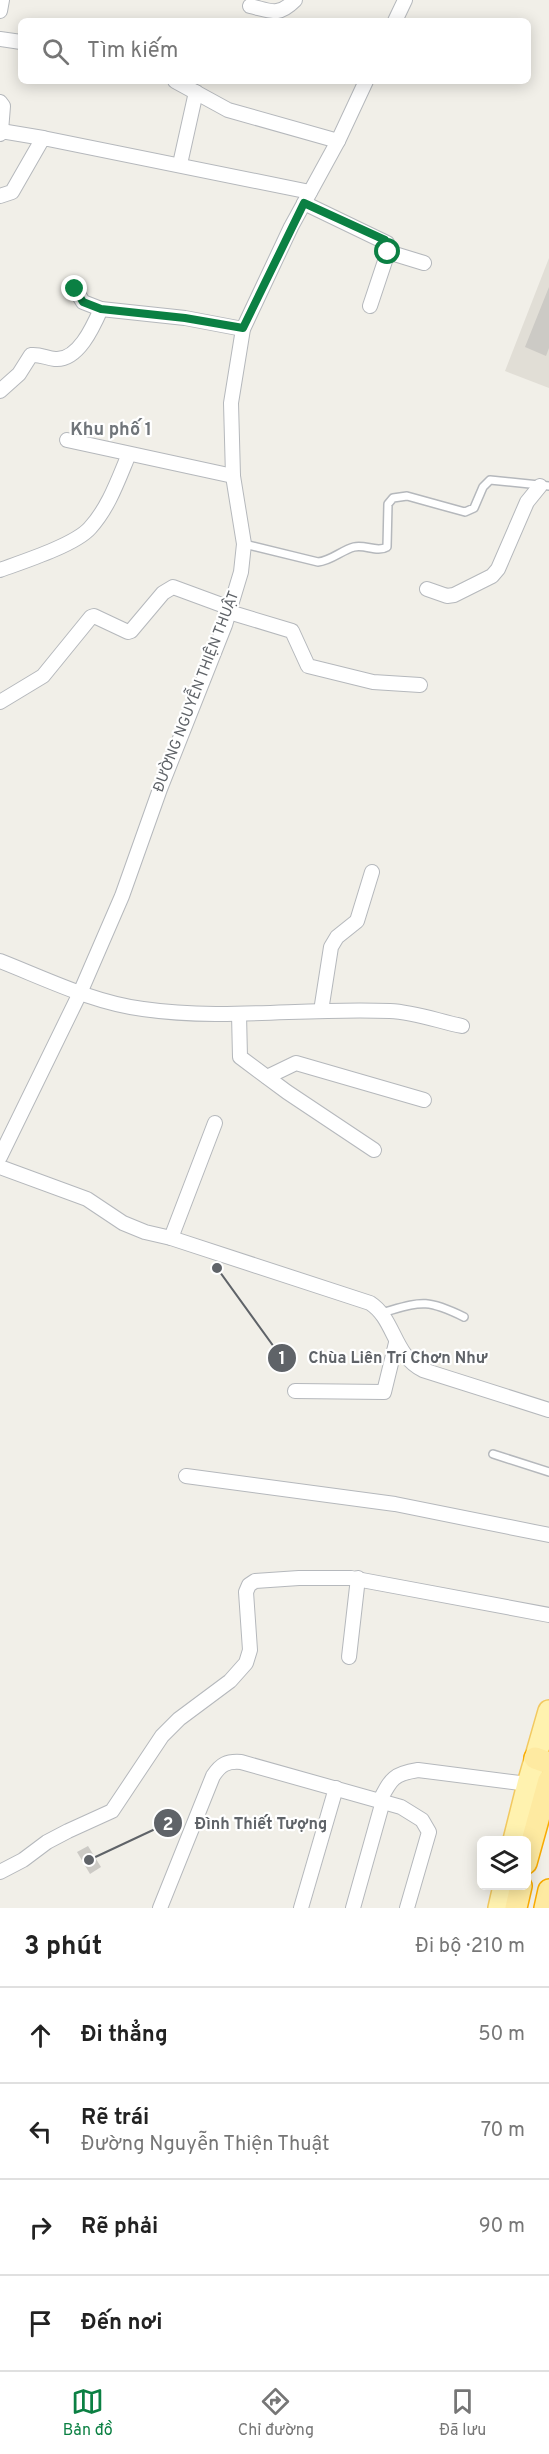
<!DOCTYPE html>
<html lang="vi">
<head>
<meta charset="utf-8">
<style>
	:root { --surface:#fff; --page:#f2f2f2; --text:#222; --muted:#767676; --line:#e0e0e0; --accent:#0b8043 }
	body { margin:0; font-family:Overpass,sans-serif; background:var(--page); color:var(--text) }
	.controls { position:absolute; right:18px; bottom:18px; display:grid; overflow:hidden; border-radius:9px; box-shadow:0 3px 15px #0003 }
	.controls button { width:54px; height:54px; display:grid; place-items:center; padding:0; border:0; border-bottom:2px solid var(--line); background:var(--surface); color:var(--text); font:30px sans-serif }
	.stop { position:absolute; width:18px; height:18px; margin:-14px; border:4px solid #0b8043; border-radius:50%; background:#fff }
	.stop.end { background:#0b8043; border-color:#fff; box-shadow:0 2px 6px #0008 }
	.list { margin:0; padding:0; list-style:none }
	h2 { display:flex; justify-content:space-between; align-items:center; height:78px; margin:0; padding:0 24px; font-size:26px }
	h2 small { font-size:20px; font-weight:400; color:var(--muted) }
	.list li { display:grid; grid-template-columns:39px 1fr auto; gap:18px; align-items:center; box-sizing:border-box; height:96px; padding:0 24px; border-top:2px solid var(--line) }
	.list b { display:block; font-size:22px; white-space:nowrap }
	.list p { margin:0; font-size:20px; white-space:nowrap; color:var(--muted) }
	.list em { font-size:20px; font-style:normal; color:var(--muted) }
	.icon { flex:none; width:33px; height:33px; fill:none; stroke:currentColor; stroke-width:2; stroke-linecap:round; stroke-linejoin:round }
	.map { position:relative; flex:none; width:549px; height:1908px; overflow:hidden }
	.search { position:absolute; background:var(--surface); box-shadow:0 3px 15px #0003; left:18px; right:18px; top:18px; height:66px; display:flex; align-items:center; gap:15px; box-sizing:border-box; padding:0 21px; border-radius:9px; color:var(--muted); font-size:22px }
	.sheet { height:462px; background:var(--surface) }
	nav { display:flex; justify-content:space-around; align-items:center; box-sizing:border-box; height:84px; border-top:2px solid var(--line); background:var(--surface); font-size:16px; color:var(--muted) }
	nav a { display:grid; justify-items:center; gap:3px }
	nav .on { color:var(--accent) }
	.map>svg:first-child { display:block }
</style>
</head>
<body>
<div class="map">
<svg width="549" height="1908" viewBox="0 0 549 1908">
	<rect width="100%" height="100%" fill="#f1efe8"/>
	<!-- education -->
	<polygon fill="#e1ded6" points="549,258 549,388 505,371"/>
	<!-- building -->
	<g fill="#cccac5">
		<polygon points="549,287 549,348 546,356 525,347"/>
		<polygon points="88,1846 101,1867 90,1874 77,1852"/>
	</g>
	<g fill="none" stroke-linecap="round" stroke-linejoin="round">
		<defs>
			<g id="service">
				<path d="M244,544L318,562C331,561 342,550 354,547C365,544 377,553 387,547L388,504L393,498L407,496L465,512L474,508L483,487L490,480L549,486"/>
				<path d="M381,1313C421,1302 425,1298 464,1317"/>
				<polyline points="493,1454 549,1472"/>
			</g>
			<g id="minor">
				<path d="M250,6C271,11 278,17 295,0"/>
				<polyline points="0,11 2,0"/>
				<polyline points="395,21 405,0"/>
				<polyline points="0,39 21,42"/>
				<polyline points="175,81 228,110 338,141"/>
				<polyline points="0,102 3,106 1,131"/>
				<polyline points="0,134 1,131 43,138"/>
				<polyline points="180,164 196,92"/>
				<polyline points="0,196 12,192 43,138 310,192"/>
				<polyline points="304,203 387,243 388,252 370,306"/>
				<polyline points="388,252 424,263"/>
				<polyline points="75,289 83,302 101,309 185,318 243,329"/>
				<path d="M0,391L19,374L31,355C40,354 46,358 55,359C78,361 93,327 101,309"/>
				<polyline points="67,440 233,476"/>
				<path d="M0,570C22,562 75,545 90,528C109,507 118,480 129,454"/>
				<polyline points="427,589 447,596 454,595 492,576 498,569 527,502 540,486"/>
				<polyline points="229,612 292,631 308,666 373,682 420,685"/>
				<polyline points="0,702 43,676 91,617 94,616 128,632 131,631 163,593 173,587 230,608"/>
				<path d="M0,961C46,979 94,1003 143,1009C225,1021 307,1007 390,1011C414,1012 438,1021 462,1026"/>
				<polyline points="321,1011 331,947 337,937 357,921 372,872"/>
				<polyline points="239,1014 240,1057 287,1092 374,1150"/>
				<polyline points="267,1077 296,1063 424,1100"/>
				<polyline points="0,1157 80,993 122,896 160,789 225,625 241,572 244,544 233,476 231,403 243,329 291,227 338,141 366,81"/>
				<path d="M0,1167L87,1199L123,1223L145,1232L171,1238L370,1303C395,1319 393,1355 423,1370L549,1410"/>
				<polyline points="171,1238 215,1123"/>
				<polyline points="295,1391 384,1392 396,1343"/>
				<polyline points="186,1476 395,1504 549,1535"/>
				<polyline points="349,1657 358,1578"/>
				<path d="M380,1800C391,1779 393,1774 418,1770L528,1784"/>
				<polyline points="0,1872 23,1860 47,1842 68,1831 112,1811 162,1736 179,1719 230,1681 246,1663 250,1650 246,1592 249,1585 255,1581 299,1578 351,1578 549,1615"/>
				<path d="M160,1908L213,1776C221,1764 227,1761 241,1762L401,1807L422,1820L429,1832L407,1908"/>
				<polyline points="301,1908 336,1788"/>
				<polyline points="353,1908 383,1801"/>
			</g>
			<g id="primary">
				<polyline points="514,1840 528,1784 549,1711"/>
				<polyline points="499,1908 504,1886"/>
			</g>
			<g id="trunk">
				<polyline points="535,1758 549,1763"/>
				<polyline points="526,1863 549,1780"/>
				<polyline points="516,1908 521,1886"/>
				<polyline points="545,1908 549,1890"/>
			</g>
		</defs>
		<!-- service casing -->
		<use href="#service" stroke="#b5b8bc" stroke-width="10"/>
		<!-- minor casing -->
		<use href="#minor" stroke="#b5b8bc" stroke-width="16"/>
		<!-- primary casing -->
		<use href="#primary" stroke="#f2c960" stroke-width="24"/>
		<!-- trunk casing -->
		<use href="#trunk" stroke="#f9ab00" stroke-width="24"/>
		<!-- service -->
		<use href="#service" stroke="#fff" stroke-width="7"/>
		<!-- minor -->
		<use href="#minor" stroke="#fff" stroke-width="14"/>
		<!-- primary -->
		<use href="#primary" stroke="#fff2af" stroke-width="21"/>
		<!-- trunk -->
		<use href="#trunk" stroke="#feeaa1" stroke-width="21"/>
	</g>
	<g fill="none" stroke-linecap="round" stroke-linejoin="round">
		<!-- route -->
		<polyline stroke="#0b8043" stroke-width="8" points="75,289 83,302 101,309 185,318 243,328 304,203 385,240 388,252"/>
	</g>
	<g text-anchor="middle" dominant-baseline="central" stroke-width="4.5" stroke-linejoin="round" paint-order="stroke">
		<!-- street labels -->
		<g font-size="15" fill="#5f6368" stroke="#fff">
			<text transform="translate(197 692) rotate(-69)">ĐƯỜNG NGUYỄN THIỆN THUẬT</text>
		</g>
		<!-- quarter labels -->
		<g font-size="18" font-weight="bold" fill="#70757a" stroke="#fff">
			<text x="111" y="430">Khu phố 1</text>
		</g>
	</g>
	<!-- callouts -->
	<path fill="none" stroke="#5f6368" stroke-width="2" d="M217 1268L282 1358M89 1860L168 1823"/>
	<g fill="#5f6368" stroke="#fff" stroke-width="2">
		<circle cx="217" cy="1268" r="6"/>
		<circle cx="89" cy="1860" r="6"/>
		<circle cx="282" cy="1358" r="15"/>
		<circle cx="168" cy="1823" r="15"/>
	</g>
	<g font-size="18" text-anchor="middle" font-weight="bold" fill="#fff">
		<text x="282" y="1364">1</text>
		<text x="168" y="1830">2</text>
	</g>
	<g font-size="16" text-anchor="middle" font-weight="bold" fill="#5f6368" stroke="#fff" stroke-width="4.5" stroke-linejoin="round" paint-order="stroke">
		<text x="398" y="1363">Chùa Liên Trí Chơn Như</text>
		<text x="261" y="1829">Đình Thiết Tượng</text>
	</g>
</svg>
<div class="controls">
<button><svg class="icon" aria-label="layers" viewBox="0 0 24 24"><path d="M12 4l9 5-9 5-9-5zM3 14l9 5 9-5"/></svg></button>
</div>
<div class="stop" style="left:388px;top:252px"></div>
<div class="stop end" style="left:75px;top:289px"></div>
<div class="search"><svg class="icon" aria-label="search" viewBox="0 0 24 24"><circle cx="10" cy="10" r="6"/><path d="M15 15l6 6"/></svg>Tìm kiếm</div>
</div>
<section class="sheet">
<h2>3 phút<small>Đi bộ · 210 m</small></h2>
<ul class="list">
<li><svg class="icon" aria-label="ahead" viewBox="0 0 24 24"><path d="M12 20V5M6 11l6-6 6 6"/></svg><div><b>Đi thẳng</b></div><em>50 m</em></li>
<li><svg class="icon" aria-label="left" viewBox="0 0 24 24"><path d="M17 20v-9H6M10 6l-5 5 5 5"/></svg><div><b>Rẽ trái</b><p>Đường Nguyễn Thiện Thuật</p></div><em>70 m</em></li>
<li><svg class="icon" aria-label="right" viewBox="0 0 24 24"><path d="M7 20v-9h11M14 6l5 5-5 5"/></svg><div><b>Rẽ phải</b></div><em>90 m</em></li>
<li><svg class="icon" aria-label="arrive" viewBox="0 0 24 24"><path d="M6 21V4h12l-3 4 3 4H6"/></svg><div><b>Đến nơi</b></div></li>
</ul>
</section>
<nav>
<a class="on"><svg class="icon" aria-label="map" viewBox="0 0 24 24"><path d="M3 6l6-2 6 2 6-2v14l-6 2-6-2-6 2zM9 4v14M15 6v14"/></svg>Bản đồ</a>
<a><svg class="icon" aria-label="directions" viewBox="0 0 24 24"><path d="M12 3l9 9-9 9-9-9zM9 14v-3h6M13 9l2 2-2 2"/></svg>Chỉ đường</a>
<a><svg class="icon" aria-label="saved" viewBox="0 0 24 24"><path d="M7 4h10v16l-5-4-5 4z"/></svg>Đã lưu</a>
</nav>
</body>
</html>
